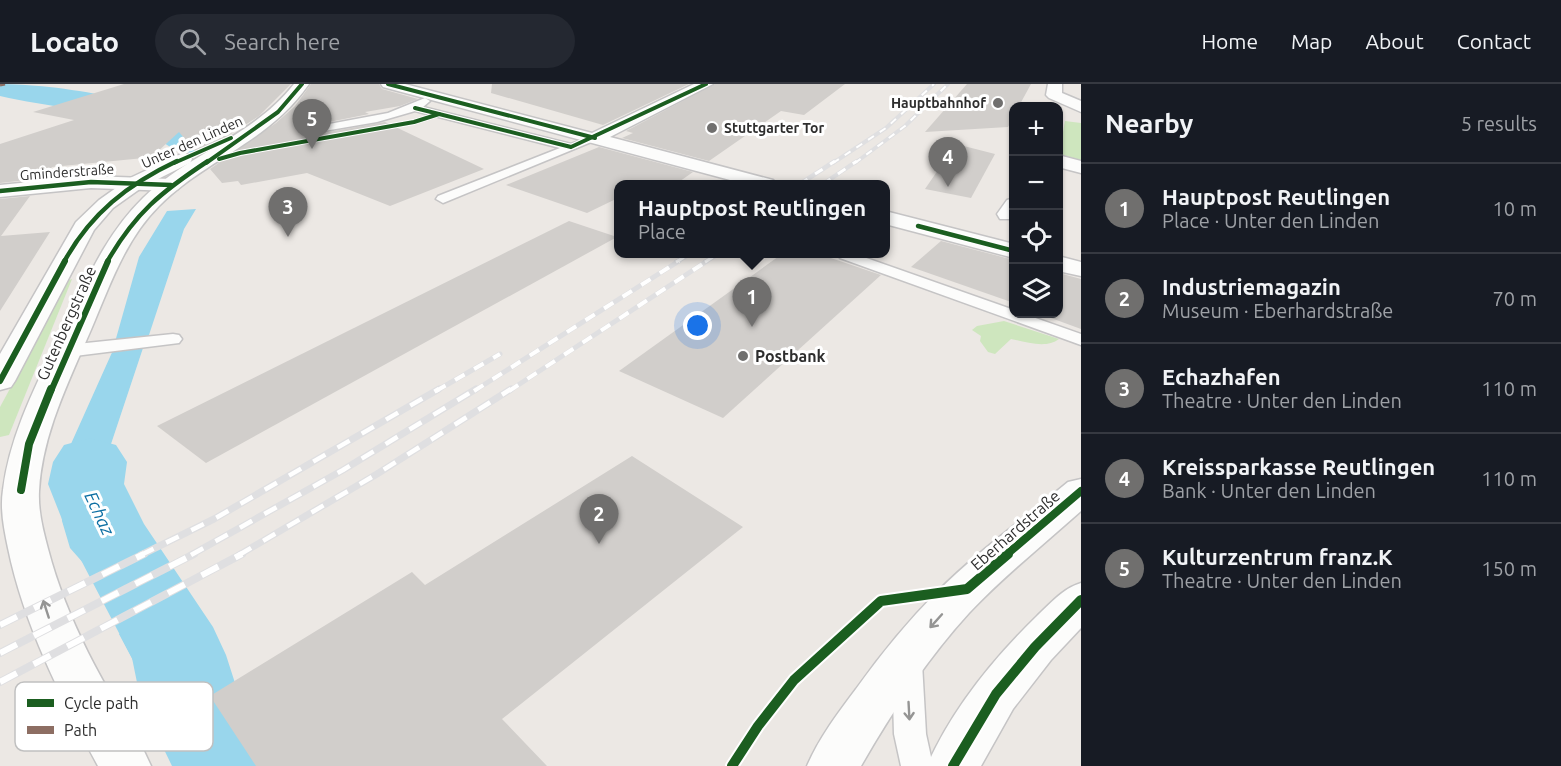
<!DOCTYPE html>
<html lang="en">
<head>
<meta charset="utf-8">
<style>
	:root { --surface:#171b24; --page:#242831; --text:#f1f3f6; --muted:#9ea1a6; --line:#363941; --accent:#706f6e }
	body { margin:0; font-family:Ubuntu,sans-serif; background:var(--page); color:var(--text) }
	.controls { position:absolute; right:18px; top:18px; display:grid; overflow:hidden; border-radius:12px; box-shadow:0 2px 4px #0004 }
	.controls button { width:54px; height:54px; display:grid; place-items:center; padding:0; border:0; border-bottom:2px solid var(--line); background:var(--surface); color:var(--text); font:30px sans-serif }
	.you { position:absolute; left:698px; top:242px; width:21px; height:21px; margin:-15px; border:4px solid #fff; border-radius:50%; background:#1a73e8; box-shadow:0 0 0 9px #1a73e833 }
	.badge { display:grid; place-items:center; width:39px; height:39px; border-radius:50%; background:var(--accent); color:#fff; font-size:20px; font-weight:700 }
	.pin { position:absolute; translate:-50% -50px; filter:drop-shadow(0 2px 3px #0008) }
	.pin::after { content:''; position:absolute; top:32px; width:21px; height:18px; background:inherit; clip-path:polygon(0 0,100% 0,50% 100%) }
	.popup { position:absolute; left:614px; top:96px; width:276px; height:78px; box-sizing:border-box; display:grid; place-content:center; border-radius:12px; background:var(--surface); filter:drop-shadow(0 2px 4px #0005); font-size:20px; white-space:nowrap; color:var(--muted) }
	.popup b { font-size:22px; color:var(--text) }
	.popup::after { content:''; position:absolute; left:50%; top:100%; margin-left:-12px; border:12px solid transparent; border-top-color:var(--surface) }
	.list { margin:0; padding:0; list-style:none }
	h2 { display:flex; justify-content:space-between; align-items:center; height:78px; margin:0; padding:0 24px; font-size:26px }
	h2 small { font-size:20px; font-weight:400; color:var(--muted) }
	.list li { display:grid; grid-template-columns:39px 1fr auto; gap:18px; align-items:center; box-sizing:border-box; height:90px; padding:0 24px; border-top:2px solid var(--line) }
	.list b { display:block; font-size:22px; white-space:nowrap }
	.list p { margin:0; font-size:20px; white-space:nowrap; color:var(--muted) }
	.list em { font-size:20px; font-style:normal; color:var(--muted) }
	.icon { flex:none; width:33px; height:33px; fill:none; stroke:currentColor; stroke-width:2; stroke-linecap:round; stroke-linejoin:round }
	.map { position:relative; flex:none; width:1081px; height:682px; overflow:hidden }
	header { display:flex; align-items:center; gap:36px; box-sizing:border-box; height:84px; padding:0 30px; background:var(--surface); border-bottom:2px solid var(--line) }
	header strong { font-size:28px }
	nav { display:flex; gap:33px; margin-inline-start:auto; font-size:21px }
	.search { width:420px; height:54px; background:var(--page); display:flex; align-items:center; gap:15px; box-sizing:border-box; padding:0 21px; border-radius:33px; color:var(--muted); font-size:22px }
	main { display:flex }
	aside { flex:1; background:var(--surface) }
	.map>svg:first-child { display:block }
</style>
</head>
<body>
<header>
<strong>Locato</strong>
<div class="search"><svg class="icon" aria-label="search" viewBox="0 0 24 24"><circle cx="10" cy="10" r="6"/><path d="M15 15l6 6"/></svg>Search here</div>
<nav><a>Home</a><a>Map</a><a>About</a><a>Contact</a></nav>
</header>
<main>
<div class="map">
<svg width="1081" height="682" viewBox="0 0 1081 682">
	<rect width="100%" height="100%" fill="#ece8e4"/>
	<!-- green -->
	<g fill="#cee6be">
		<polygon points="1065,37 1081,39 1081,76 1059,70"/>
		<polygon points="72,195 9,351 0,353 0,323 69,196"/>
		<path d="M1004,237L1059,255C1046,265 1027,258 1011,255L995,270L988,268L980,257L981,252L972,246L977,242Z"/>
	</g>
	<!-- water -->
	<g fill="#99d6ec">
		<polygon points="196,125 184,145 148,254 115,258 139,173 167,127"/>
		<polygon points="144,261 103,384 115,421 139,456 85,481 70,464 62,437 60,401 66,371 114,264"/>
		<polygon points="180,517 232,591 211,612 256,682 189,682 119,550"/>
	</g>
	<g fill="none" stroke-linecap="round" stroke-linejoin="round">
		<!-- river -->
		<g fill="#99d6ec" fill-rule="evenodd">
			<path d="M0,0C51,0 175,15 206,59L200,67C172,74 167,56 143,46C99,25 47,23 0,12Z"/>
			<polygon points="90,354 116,361 127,378 124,400 144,440 213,543 226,571 235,599 267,646 283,682 172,682 141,618 132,574 69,453 48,400 53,378 64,361"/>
		</g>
	</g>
	<!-- building -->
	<g fill="#d1cecb">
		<polygon points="124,0 291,0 259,32 198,71 179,48 156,69 144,74 52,83 44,94 0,99 0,60 74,36 33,28"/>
		<polygon points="311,0 379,0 382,5 418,15 400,22 365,28 369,30 324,39 317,43 323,49 385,38 484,85 390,122 307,89 241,101 238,97 222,99 210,85 276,39 295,22"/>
		<polygon points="492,0 689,0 603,41 491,9"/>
		<polygon points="715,0 845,0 804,31 781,27 709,77 622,54 633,49 626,47"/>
		<polygon points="967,0 1031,0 1019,22 1014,22 1014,32 1008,43 925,48"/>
		<polygon points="956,60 995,70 971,114 925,105"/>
		<polygon points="599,63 693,88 676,100 618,100 618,114 587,129 506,101"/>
		<polygon points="30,112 1,152 50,148 0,227 0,115"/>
		<polygon points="569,137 617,153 206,379 157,342"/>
		<polygon points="941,157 1014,176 1014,219 911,183"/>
		<polygon points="782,170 819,170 881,191 723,334 619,287"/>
		<polygon points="1059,189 1081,195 1081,245 1040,230 1059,230"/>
		<polygon points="632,372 743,443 502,635 547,682 256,682 210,612 412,488 425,501"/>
	</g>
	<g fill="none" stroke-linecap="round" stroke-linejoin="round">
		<defs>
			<g id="service">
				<polygon points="425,14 430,17 423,23 571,60 595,51 601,54 443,119 436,115 438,112 560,64 415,27 377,38 324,47 319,44 324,41 388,29"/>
				<polygon points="838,170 855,170 1014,226 1014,230 1024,230 1081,250 1081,261 840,174"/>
				<polygon points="173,250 179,251 182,255 179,259 67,273 60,271 58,267 60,263 67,261"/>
				<polygon points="907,567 917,570 922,579 926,650 933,682 901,682 894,650 892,579 897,570"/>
			</g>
			<g id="minor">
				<polygon points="381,0 405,0 592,49 694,0 713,0 610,53 773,96 776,100 745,100 383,3"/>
				<polygon points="1048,0 1062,0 1062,9 1081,17 1081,28 1049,14 1046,11"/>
				<polygon points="1058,71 1081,77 1081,89 1058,83"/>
				<polygon points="91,92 171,95 178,97 181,101 178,105 171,107 91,104 0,113 0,101"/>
				<polygon points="1014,114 1014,135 1000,135 997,130 1007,116"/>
				<polygon points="885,127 1014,160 1014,174 885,140"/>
				<polygon points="1058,172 1081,178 1081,192 1058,187"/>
			</g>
			<g id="secondary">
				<path d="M294,0H309C268,59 207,74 159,122C124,157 109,204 90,248C68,299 42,351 39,407C38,427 43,446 48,465C67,538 104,601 143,665L151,682H98C61,613 24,542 8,464C4,445 0,425 3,406C10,350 37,299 61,249C85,201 104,152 143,114C189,69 254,52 294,0Z"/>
				<polygon points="183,69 190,71 192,75 190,79 144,102 113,124 94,146 15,297 11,303 0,306 0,270 76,138 99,116 130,94"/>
				<path d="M1081,395V427C1043,461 1004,492 969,529C927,575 892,628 861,682H807C819,654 838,629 856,605C881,570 908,537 938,507C978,467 1025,434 1068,398Z"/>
				<path d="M1081,499V544L1051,576L1013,625L981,682H927C952,625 993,575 1037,532C1051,519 1062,505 1081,499Z"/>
			</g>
		</defs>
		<!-- service casing -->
		<use href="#service" stroke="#c5c4c5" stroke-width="3"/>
		<!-- minor casing -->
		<use href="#minor" stroke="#c5c4c5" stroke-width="3"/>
		<!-- secondary casing -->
		<use href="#secondary" stroke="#c5c4c5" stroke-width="3"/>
		<!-- service -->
		<use href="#service" fill="#fcfcfb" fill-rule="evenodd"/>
		<!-- minor -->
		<use href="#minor" fill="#fcfcfb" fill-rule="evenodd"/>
		<!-- secondary -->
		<use href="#secondary" fill="#fcfcfb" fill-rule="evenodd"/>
		<defs>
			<g id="rail-far4">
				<polyline points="833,79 886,44 934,0"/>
				<polyline points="855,79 905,42 948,0"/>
			</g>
			<g id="rail-far3">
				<polyline points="800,100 835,77"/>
				<polyline points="823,100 857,77"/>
				<polyline points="676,178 690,170"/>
				<polyline points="705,178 718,170"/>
			</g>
			<g id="rail-far2">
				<polyline points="436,307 500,270"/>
				<polyline points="474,307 679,177"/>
				<polyline points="509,307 707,177"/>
			</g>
			<g id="rail-far1">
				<polyline points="141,471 214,435 439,305"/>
				<polyline points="191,471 343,386 476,305"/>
				<polyline points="239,471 377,390 511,305"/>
			</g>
			<g id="rail">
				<polyline points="0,541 144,470"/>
				<polyline points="0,569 194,470"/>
				<polyline points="0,598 242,470"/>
			</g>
		</defs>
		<!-- rail-far4 casing -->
		<use href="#rail-far4" stroke="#dfdfe1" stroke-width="4"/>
		<!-- rail-far3 casing -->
		<use href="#rail-far3" stroke="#dfdfe1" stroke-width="4.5"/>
		<!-- rail-far2 casing -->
		<use href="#rail-far2" stroke="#dfdfe1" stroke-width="5"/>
		<!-- rail-far1 casing -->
		<use href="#rail-far1" stroke="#dfdfe1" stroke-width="7"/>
		<!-- rail casing -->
		<use href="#rail" stroke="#dfdfe1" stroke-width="8"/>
		<!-- rail-far4 -->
		<use href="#rail-far4" stroke="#fff" stroke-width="2" stroke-dasharray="7" stroke-linecap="butt"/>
		<!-- rail-far3 -->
		<use href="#rail-far3" stroke="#fff" stroke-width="3" stroke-dasharray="9" stroke-linecap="butt"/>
		<!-- rail-far2 -->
		<use href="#rail-far2" stroke="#fff" stroke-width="4" stroke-dasharray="11" stroke-linecap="butt"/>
		<!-- rail-far1 -->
		<use href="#rail-far1" stroke="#fff" stroke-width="4.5" stroke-dasharray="14" stroke-linecap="butt"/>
		<!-- rail -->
		<use href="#rail" stroke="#fff" stroke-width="6" stroke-dasharray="19" stroke-linecap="butt"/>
		<!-- quiet -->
		<polyline stroke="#8d6e63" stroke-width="3" stroke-dasharray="6 3" stroke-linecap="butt" points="0,1 5,0"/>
		<defs>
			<g id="cycleway-far4">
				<polyline points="388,0 595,54"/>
				<polyline points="415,24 571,63 706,0"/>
				<polyline points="219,75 240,69 414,38 439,30"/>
				<polyline points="174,79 231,54"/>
				<polyline points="206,79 278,28 302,0"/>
			</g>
			<g id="cycleway-far3">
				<polyline points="0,107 91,98 171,101"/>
				<polyline points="918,142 1014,167"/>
				<path d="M64,178C90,130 128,100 177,77"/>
				<path d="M107,178C135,129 161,108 208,77"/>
			</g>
			<g id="cycleway-far2">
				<polyline points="0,297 65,177"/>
				<polyline points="51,307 108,177"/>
			</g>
			<g id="cycleway-far1">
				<polyline points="21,406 29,360 51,305"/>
				<polyline points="1006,471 1081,407"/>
			</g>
			<g id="cycleway">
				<polyline points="732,682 758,642 794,596 881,517 967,505 1008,470"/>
				<polyline points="953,682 996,610 1035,563 1081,516"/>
			</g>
		</defs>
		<!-- cycleway-far4 casing -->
		<use href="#cycleway-far4" stroke="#fff" stroke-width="6"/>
		<!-- cycleway-far3 casing -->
		<use href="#cycleway-far3" stroke="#fff" stroke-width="7"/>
		<!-- cycleway-far2 casing -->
		<use href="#cycleway-far2" stroke="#fff" stroke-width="9"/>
		<!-- cycleway-far1 casing -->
		<use href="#cycleway-far1" stroke="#fff" stroke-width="12"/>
		<!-- cycleway casing -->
		<use href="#cycleway" stroke="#fff" stroke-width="14"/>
		<!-- cycleway-far4 -->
		<use href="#cycleway-far4" stroke="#1b5e20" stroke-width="4"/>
		<!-- cycleway-far3 -->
		<use href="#cycleway-far3" stroke="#1b5e20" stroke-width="4.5"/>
		<!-- cycleway-far2 -->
		<use href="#cycleway-far2" stroke="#1b5e20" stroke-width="6"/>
		<!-- cycleway-far1 -->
		<use href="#cycleway-far1" stroke="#1b5e20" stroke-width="8"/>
		<!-- cycleway -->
		<use href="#cycleway" stroke="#1b5e20" stroke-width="10"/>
	</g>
	<!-- one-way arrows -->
	<defs><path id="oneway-shaft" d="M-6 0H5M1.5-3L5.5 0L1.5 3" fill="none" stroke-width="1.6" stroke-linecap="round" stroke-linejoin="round" transform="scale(1.5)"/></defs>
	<g stroke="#959594">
		<use href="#oneway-shaft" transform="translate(46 525) rotate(-108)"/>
		<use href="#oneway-shaft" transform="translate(936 537) rotate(132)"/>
		<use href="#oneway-shaft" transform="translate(909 627) rotate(87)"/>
	</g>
	<!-- markers -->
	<g fill="#706f6e" stroke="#fff" stroke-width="2">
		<circle cx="998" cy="19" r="6"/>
		<circle cx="712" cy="44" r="6"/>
		<circle cx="743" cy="272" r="6"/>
	</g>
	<g text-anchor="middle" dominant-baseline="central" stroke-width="6" stroke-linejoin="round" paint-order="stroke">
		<!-- far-poi labels -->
		<g font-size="14" font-weight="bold" fill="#2e2e2e" stroke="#fff" text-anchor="end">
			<text x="986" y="19">Hauptbahnhof</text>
			<text x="724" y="44" text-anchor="start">Stuttgarter Tor</text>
		</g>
		<!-- far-street labels -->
		<g font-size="14" fill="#2e2e2e" stroke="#fff">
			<text transform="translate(192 58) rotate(-24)">Unter den Linden</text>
			<text transform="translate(67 88) rotate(-4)">Gminderstraße</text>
		</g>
		<!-- street labels -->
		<g font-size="16" fill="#2e2e2e" stroke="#fff">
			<text transform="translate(66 239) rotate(-66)">Gutenbergstraße</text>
			<text transform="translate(1015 446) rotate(-41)">Eberhardstraße</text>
		</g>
		<!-- poi labels -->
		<g font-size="16" font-weight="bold" fill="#2e2e2e" stroke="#fff" text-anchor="start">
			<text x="755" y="272">Postbank</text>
		</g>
		<!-- water labels -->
		<g font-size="18" font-style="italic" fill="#0d6fa3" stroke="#fff">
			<text transform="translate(100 429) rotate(65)">Echaz</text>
		</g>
	</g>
	<!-- legend -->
	<rect x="15" y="598" width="198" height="69" rx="9" fill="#fff" stroke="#c0c0c0" stroke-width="1.5"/>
	<rect x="27" y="615" width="27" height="8" fill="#1b5e20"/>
	<rect x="27" y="642" width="27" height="8" fill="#8d6e63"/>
	<g font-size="16" fill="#2e2e2e">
		<text x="64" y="625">Cycle path</text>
		<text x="64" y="652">Path</text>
	</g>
</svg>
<div class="controls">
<button>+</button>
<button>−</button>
<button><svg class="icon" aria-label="locate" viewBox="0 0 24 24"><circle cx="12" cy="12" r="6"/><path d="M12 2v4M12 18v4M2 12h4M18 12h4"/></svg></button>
<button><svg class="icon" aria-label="layers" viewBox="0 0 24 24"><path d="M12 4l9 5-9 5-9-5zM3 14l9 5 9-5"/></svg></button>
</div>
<div class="you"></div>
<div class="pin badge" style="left:752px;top:243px">1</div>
<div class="popup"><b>Hauptpost Reutlingen</b>Place</div>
<div class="pin badge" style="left:599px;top:460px">2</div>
<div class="pin badge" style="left:288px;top:153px">3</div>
<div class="pin badge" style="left:948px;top:103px">4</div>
<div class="pin badge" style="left:312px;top:65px">5</div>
</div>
<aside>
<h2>Nearby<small>5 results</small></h2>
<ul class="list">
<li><span class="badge">1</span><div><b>Hauptpost Reutlingen</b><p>Place · Unter den Linden</p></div><em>10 m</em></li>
<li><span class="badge">2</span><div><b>Industriemagazin</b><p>Museum · Eberhardstraße</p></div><em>70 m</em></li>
<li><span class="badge">3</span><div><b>Echazhafen</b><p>Theatre · Unter den Linden</p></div><em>110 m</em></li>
<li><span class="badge">4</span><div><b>Kreissparkasse Reutlingen</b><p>Bank · Unter den Linden</p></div><em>110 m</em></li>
<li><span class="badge">5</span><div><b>Kulturzentrum franz.K</b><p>Theatre · Unter den Linden</p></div><em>150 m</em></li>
</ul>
</aside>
</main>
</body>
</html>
